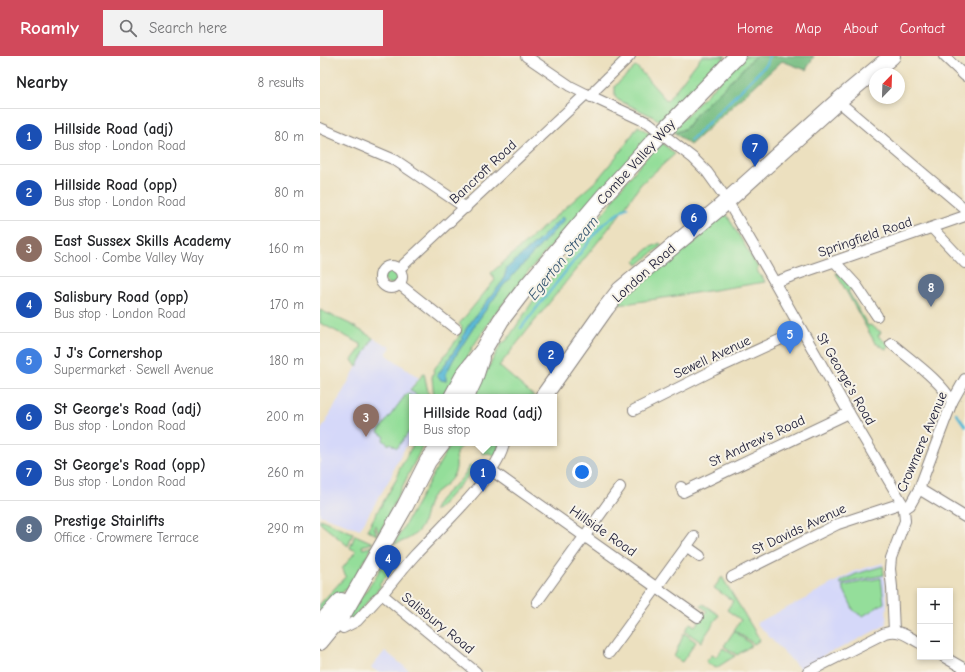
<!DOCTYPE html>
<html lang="en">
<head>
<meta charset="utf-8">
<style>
	:root { --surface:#fff; --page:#f2f2f2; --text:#202124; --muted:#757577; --line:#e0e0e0; --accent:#d1495b }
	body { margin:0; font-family:"Comic Neue",sans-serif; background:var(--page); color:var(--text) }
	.controls { position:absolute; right:12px; bottom:12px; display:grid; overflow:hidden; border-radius:0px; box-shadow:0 2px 6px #0003 }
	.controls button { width:36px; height:36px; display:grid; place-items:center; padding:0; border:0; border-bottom:1px solid var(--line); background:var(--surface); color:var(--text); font:20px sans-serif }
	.compass { position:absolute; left:549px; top:12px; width:36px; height:36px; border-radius:50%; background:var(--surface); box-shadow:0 2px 6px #0003; rotate:23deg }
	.you { position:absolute; left:262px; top:416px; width:14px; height:14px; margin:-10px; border:3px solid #fff; border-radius:50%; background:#1a73e8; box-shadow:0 0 0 6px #1a73e833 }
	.badge { display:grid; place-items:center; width:26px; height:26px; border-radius:50%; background:var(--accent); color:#fff; font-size:13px; font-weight:700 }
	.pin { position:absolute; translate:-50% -33px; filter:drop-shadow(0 1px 2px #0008) }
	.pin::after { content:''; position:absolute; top:21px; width:14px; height:12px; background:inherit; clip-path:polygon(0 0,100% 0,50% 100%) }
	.popup { position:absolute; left:89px; top:338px; width:148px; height:52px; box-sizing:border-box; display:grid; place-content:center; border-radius:0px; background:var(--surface); filter:drop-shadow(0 1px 3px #0005); font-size:13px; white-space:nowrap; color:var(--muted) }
	.popup b { font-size:15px; color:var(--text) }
	.popup::after { content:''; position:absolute; left:50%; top:100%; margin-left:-8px; border:8px solid transparent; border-top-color:var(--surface) }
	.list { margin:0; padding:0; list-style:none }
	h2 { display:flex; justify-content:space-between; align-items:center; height:52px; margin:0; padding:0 16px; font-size:17px }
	h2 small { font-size:13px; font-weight:400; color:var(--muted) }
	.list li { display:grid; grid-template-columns:26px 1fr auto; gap:12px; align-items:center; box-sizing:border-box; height:56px; padding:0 16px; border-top:1px solid var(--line) }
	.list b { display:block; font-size:15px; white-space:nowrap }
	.list p { margin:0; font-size:13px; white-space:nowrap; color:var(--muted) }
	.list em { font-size:13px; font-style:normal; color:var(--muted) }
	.icon { flex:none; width:22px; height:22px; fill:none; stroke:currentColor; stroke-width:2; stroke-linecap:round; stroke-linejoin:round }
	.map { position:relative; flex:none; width:645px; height:616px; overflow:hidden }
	header { display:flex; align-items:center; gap:24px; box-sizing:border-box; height:56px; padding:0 20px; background:var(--accent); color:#fff }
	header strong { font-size:19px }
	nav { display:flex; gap:22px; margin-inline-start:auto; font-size:14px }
	.search { width:280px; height:36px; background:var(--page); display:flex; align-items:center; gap:10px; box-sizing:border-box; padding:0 14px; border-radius:0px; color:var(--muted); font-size:15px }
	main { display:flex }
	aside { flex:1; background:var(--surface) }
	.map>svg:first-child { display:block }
</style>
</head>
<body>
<header>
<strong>Roamly</strong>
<div class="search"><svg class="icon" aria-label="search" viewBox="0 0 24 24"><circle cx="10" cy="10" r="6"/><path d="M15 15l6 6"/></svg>Search here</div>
<nav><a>Home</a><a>Map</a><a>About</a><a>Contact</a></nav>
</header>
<main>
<aside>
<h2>Nearby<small>8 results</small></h2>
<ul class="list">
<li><span class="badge" style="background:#1a4fb4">1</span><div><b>Hillside Road (adj)</b><p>Bus stop · London Road</p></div><em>80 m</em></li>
<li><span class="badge" style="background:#1a4fb4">2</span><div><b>Hillside Road (opp)</b><p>Bus stop · London Road</p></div><em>80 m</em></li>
<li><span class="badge" style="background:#8d6e63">3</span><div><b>East Sussex Skills Academy</b><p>School · Combe Valley Way</p></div><em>160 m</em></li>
<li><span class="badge" style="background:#1a4fb4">4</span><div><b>Salisbury Road (opp)</b><p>Bus stop · London Road</p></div><em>170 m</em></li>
<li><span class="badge" style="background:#3f7fe0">5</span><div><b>J J's Cornershop</b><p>Supermarket · Sewell Avenue</p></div><em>180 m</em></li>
<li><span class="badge" style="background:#1a4fb4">6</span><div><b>St George's Road (adj)</b><p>Bus stop · London Road</p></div><em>200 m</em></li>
<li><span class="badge" style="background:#1a4fb4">7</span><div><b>St George's Road (opp)</b><p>Bus stop · London Road</p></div><em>260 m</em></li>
<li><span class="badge" style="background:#5c6f8a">8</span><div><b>Prestige Stairlifts</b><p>Office · Crowmere Terrace</p></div><em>290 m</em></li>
</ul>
</aside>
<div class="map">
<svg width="645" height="616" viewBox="0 0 645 616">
	<rect width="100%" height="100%" fill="#f7f3e8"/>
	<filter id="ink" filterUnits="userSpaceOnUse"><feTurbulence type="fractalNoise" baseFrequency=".025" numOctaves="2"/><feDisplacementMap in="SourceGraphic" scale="8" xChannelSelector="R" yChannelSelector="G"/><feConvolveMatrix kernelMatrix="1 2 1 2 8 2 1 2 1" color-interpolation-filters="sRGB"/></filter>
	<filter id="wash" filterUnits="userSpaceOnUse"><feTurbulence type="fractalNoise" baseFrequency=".012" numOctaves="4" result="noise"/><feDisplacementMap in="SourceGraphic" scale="16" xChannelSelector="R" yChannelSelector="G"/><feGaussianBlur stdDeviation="0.9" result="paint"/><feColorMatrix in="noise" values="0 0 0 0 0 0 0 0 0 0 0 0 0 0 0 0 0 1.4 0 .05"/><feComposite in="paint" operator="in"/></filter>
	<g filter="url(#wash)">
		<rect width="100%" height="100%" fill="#ece0bf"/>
		<!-- built -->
		<g fill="#d5d8f9">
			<polygon points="53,282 71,291 66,298 99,322 90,333 99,341 92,341 92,380 74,411 71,421 40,473 0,459 0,376"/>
			<polygon points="563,507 567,545 566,569 515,595 514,594 502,600 503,602 480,613 436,567 487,542 487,541 535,515"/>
			<polygon points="65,595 75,603 91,616 58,616 51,612"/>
		</g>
		<!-- green -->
		<g fill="#94de9a" stroke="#5b806a">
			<polygon points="382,0 406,0 343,67 332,60 298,44 295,41 295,30 316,10 347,45"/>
			<polygon points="424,0 435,0 414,22 377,57 366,72 355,77 352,74"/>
			<polygon points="318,70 332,79 207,217 174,259 152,292 127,341 114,341 112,321 115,312 138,282 142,271 139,268 175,224 171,217 277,124 304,91"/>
			<polygon points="340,85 355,98 321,128 300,158 179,310 215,341 155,341 155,337 181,288 187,284 213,245 293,145 296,138"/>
			<polygon points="404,158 407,159 438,212 437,214 440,220 442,220 445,226 298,249 306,238 368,188 370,190 376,185 375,182"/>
			<polygon points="340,187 342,189 318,209 315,205 329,192"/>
			<circle cx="71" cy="221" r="7"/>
			<polygon points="516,217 519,217 533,231 528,235 548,270 550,269 561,276 558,280 569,289 566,293 555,287"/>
			<polygon points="0,254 30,268 53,282 37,311 32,304 41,292 41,288 0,267"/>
			<polygon points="104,317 109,341 99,341 90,334"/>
			<polygon points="87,337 93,341 92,372 77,392 70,387 69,389 63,384 65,381 58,376"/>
			<polygon points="94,387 104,387 58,480 59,478 56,470 54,470 57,479 47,474 76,424 79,414"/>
			<path d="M131,387H178L179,390L175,400L169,397L162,398L163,394C156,383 142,387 136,397C135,406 138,410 134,418C130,428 119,432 112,440C106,449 106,459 102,469C97,480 85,485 74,488Z"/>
			<path d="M150,410L153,411V415L117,454H114C118,441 132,433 141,423C145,419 146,414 150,410Z"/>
			<polygon points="0,463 33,477 28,490 0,467"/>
			<polygon points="35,479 53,487 42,490 43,493 52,490 54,488 33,525 0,561 0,548 26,520 22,513 36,495 30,492"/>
			<polygon points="69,497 75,511 59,528 61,530 37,558 30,564 28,560 55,522"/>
			<polygon points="563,510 564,519 521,528 520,526 536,518"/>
			<polygon points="402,521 440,584 434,588 414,574 421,564 407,554 413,545 394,532"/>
			<polygon points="561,522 564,547 543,560 534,555 522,530"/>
			<polygon points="383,548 399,559 381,586 365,575 370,567 375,570 387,555 381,550"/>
			<polygon points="414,575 432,589 417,599 404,590"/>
			<polygon points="364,577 376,586 362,606 354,601"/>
			<polygon points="403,592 415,600 396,612 386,606 392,599 396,601"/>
		</g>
		<!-- forest -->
		<polygon fill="#77bd82" stroke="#4c705e" points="435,0 494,0 486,14 462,5 370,89 355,77 366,72 377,57 414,22"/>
		<!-- water -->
		<polygon fill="#57b8d6" stroke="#3c6d88" points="242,161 245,163 183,230 157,266 133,304 126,318 126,325 121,324 117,320 141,285 146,273 153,263 183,225 187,212 218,185"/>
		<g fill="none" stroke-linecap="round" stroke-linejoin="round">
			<!-- stream -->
			<g stroke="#57b8d6" stroke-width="2.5">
				<polyline points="370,85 447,8 449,0"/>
				<polyline points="201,272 283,168 307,151"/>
				<polyline points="636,357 645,370"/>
			</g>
		</g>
	</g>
	<g filter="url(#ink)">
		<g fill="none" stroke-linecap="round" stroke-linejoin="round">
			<defs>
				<g id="minor">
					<polyline points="206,0 250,30 266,38 322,64"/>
					<polyline points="624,0 645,20"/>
					<polyline points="271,41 276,33 310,0"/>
					<polyline points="518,45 645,153"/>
					<polyline points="0,72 75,104 146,152"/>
					<polyline points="360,92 373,102 387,116 405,141 439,199 529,357 582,447 584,453"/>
					<polyline points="612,172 645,207"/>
					<polyline points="515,206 537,230 557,260"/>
					<circle cx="71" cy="221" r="11"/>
					<polyline points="79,213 266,38"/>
					<polyline points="455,226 645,160"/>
					<polyline points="79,228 136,273"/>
					<path d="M571,287C588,302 623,326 632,346"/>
					<polyline points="314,354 394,314 481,274"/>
					<polyline points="171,414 378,561"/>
					<polyline points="361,431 363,436 529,357"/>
					<polyline points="599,433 645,461"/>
					<polyline points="366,490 380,500"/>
					<polyline points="412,521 518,468 582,447"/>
					<polyline points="63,539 156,616"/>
					<polyline points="217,546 300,431"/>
					<path d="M23,572L37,565L59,541L63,539V537C74,524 84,511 95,499C117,475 180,417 184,387"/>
					<polyline points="574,575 572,531 570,513 571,502 585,465 584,453 590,449 599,433 632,346 645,323"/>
					<polyline points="289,597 374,480"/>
					<polyline points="624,601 645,613"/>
					<path d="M488,616L565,577C580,573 587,580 600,587"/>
				</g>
				<g id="primary">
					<polyline points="132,341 145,317 164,293 181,264 207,230 283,141 332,87 417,0"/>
					<polyline points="146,341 154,324 161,302"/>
					<polyline points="223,341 286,252 300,234 398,153 518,45 572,0"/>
					<polyline points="0,568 21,545"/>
					<polyline points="0,586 23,558 85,450 108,405 122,387"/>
				</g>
			</defs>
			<!-- minor casing -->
			<use href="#minor" stroke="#87817d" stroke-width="12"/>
			<!-- primary casing -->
			<use href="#primary" stroke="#87817d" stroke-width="18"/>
			<!-- minor -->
			<use href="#minor" stroke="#fff" stroke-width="10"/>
			<!-- primary -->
			<use href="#primary" stroke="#fff" stroke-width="16"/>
			<defs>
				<polyline id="minor-bridge" points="322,64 329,67 360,92"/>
			</defs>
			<!-- minor-bridge casing -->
			<use href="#minor-bridge" stroke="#87817d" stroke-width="12" stroke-linecap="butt"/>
			<!-- minor-bridge -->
			<use href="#minor-bridge" stroke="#fff" stroke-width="10"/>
		</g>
	</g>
	<g text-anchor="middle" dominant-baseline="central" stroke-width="4" stroke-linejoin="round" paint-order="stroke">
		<!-- street labels -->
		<g font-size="14" fill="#22223b" stroke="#f7f3e8">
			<text transform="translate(316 106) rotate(-48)">Combe Valley Way</text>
			<text transform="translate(163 116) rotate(-43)">Bancroft Road</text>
			<text transform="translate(545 181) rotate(-19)">Springfield Road</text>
			<text transform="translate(324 217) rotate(-42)">London Road</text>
			<text transform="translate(392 301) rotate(-25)">Sewell Avenue</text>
			<text transform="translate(526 323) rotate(60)">St George's Road</text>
			<text transform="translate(437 385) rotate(-25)">St Andrew's Road</text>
			<text transform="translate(602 386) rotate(-67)">Crowmere Avenue</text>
			<text transform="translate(479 473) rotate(-25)">St Davids Avenue</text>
			<text transform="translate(283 475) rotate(35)">Hillside Road</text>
			<text transform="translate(118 567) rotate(39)">Salisbury Road</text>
		</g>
		<!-- water labels -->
		<g font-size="15" font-style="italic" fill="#355671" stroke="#f7f3e8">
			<text transform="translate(243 202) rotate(-51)">Egerton Stream</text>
		</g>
	</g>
</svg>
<div class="controls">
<button>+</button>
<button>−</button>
</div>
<svg class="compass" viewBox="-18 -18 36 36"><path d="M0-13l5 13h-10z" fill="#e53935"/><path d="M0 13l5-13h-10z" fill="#757577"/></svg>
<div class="you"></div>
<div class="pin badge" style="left:163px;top:436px;background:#1a4fb4">1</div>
<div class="popup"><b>Hillside Road (adj)</b>Bus stop</div>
<div class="pin badge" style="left:231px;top:318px;background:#1a4fb4">2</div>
<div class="pin badge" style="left:46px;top:381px;background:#8d6e63">3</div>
<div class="pin badge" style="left:68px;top:522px;background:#1a4fb4">4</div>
<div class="pin badge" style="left:470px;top:298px;background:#3f7fe0">5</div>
<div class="pin badge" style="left:374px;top:181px;background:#1a4fb4">6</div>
<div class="pin badge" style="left:435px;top:111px;background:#1a4fb4">7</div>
<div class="pin badge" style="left:611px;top:251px;background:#5c6f8a">8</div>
</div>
</main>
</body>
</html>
